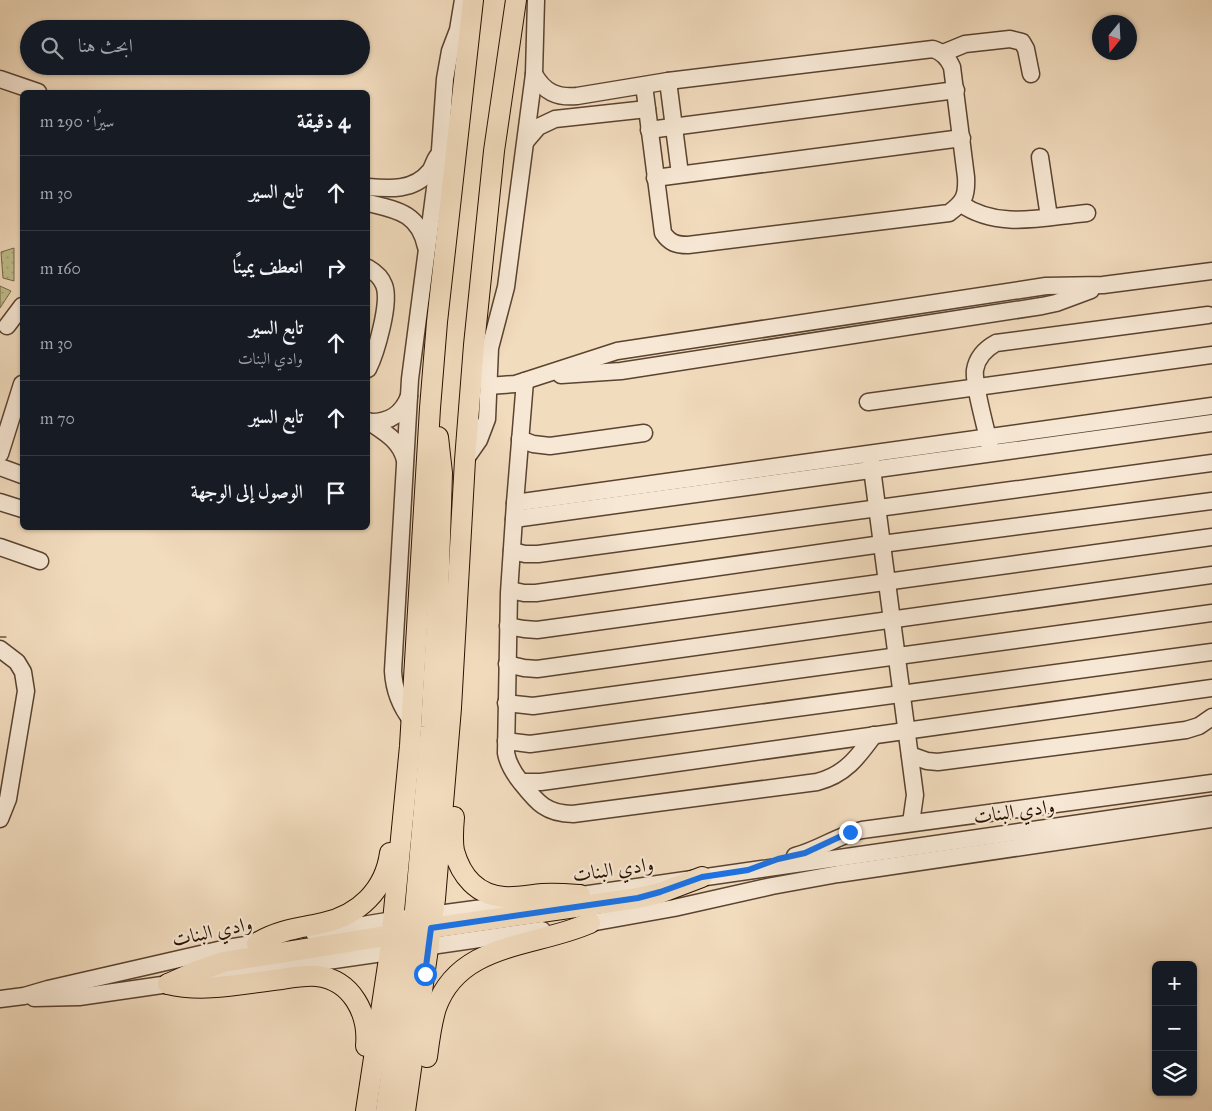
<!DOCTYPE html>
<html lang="ar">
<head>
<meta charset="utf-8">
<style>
	:root { --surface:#171b24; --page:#242831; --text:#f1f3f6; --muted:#9ea1a6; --line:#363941 }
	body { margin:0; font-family:"IM FELL Great Primer",Amiri,serif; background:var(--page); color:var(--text); direction:rtl }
	.controls { position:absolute; right:15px; bottom:15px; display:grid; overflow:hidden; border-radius:8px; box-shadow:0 1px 4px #0004 }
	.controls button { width:45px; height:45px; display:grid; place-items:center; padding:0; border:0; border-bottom:1px solid var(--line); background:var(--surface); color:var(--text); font:25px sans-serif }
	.compass { position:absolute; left:1092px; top:15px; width:45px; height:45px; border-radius:50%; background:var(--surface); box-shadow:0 1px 4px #0004; rotate:198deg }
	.stop { position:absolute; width:15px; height:15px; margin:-11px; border:4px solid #1a73e8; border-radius:50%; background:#fff }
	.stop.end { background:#1a73e8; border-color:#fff; box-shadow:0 1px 5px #0008 }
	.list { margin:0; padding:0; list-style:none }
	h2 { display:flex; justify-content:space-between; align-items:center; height:65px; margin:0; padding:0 20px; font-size:21px }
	h2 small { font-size:16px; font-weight:400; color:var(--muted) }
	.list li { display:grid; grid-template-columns:32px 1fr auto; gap:15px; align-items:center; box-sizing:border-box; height:75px; padding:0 20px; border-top:1px solid var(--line) }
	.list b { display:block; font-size:19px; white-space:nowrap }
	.list p { margin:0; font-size:16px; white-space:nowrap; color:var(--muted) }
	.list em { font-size:16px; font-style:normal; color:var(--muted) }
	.icon { flex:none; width:28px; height:28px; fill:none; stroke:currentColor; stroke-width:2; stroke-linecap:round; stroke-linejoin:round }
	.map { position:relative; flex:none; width:1212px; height:1111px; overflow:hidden; direction:ltr }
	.search { position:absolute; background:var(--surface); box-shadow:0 1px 4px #0004; left:20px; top:20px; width:350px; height:55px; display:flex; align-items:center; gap:12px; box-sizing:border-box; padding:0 18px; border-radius:28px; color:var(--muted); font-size:19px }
	.panel { position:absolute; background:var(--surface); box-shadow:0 1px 4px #0004; left:20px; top:90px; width:350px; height:440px; border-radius:8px; direction:rtl }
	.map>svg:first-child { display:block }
</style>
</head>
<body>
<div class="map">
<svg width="1212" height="1111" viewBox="0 0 1212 1111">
	<defs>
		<pattern id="garden-dots" width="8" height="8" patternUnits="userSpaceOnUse" patternTransform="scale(1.25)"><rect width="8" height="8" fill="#c0bf8d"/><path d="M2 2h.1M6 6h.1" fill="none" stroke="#a5a378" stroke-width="1.8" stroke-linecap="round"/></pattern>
	</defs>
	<rect width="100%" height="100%" fill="#f2dcbe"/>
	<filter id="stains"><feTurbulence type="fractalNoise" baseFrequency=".004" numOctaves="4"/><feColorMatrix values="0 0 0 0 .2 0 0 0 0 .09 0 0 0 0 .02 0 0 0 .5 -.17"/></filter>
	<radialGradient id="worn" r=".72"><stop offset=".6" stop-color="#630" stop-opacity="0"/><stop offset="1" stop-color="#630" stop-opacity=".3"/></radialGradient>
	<!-- garden -->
	<g fill="url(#garden-dots)" stroke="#746846">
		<polygon points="14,248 14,281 3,278 1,252"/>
		<polygon points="0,286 11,291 0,308"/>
	</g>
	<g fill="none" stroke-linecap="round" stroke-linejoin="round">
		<defs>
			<g id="minor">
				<polyline points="943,53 965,44 1010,39 1022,42 1026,49 1031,74"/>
				<path d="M534,74C544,92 557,98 577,96L668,81L933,49C943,52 948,58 952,67L966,177C967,196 964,202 949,213L688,245C676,245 670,243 663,233L644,85"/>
				<polyline points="0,79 38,92"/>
				<polyline points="668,81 680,174"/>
				<polyline points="649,130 956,90"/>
				<polyline points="526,141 538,127 555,119 647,109"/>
				<polyline points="1040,157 1049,217"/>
				<polyline points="655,178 962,138"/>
				<path d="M368,187C389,189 414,191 430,171C433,167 434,161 437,157"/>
				<path d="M368,203C397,210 419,213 426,247"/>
				<path d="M961,204C999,230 1043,217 1087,213"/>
				<path d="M368,268C375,272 381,277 384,285C391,302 376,353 368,369"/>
				<polyline points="7,326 22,306"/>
				<polyline points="561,375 621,371 1042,306 1056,303 1091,290"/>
				<path d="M525,381L515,503L509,593L506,753C508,764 513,772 520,781C536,801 545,814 573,814L817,782C845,775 858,757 874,735"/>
				<polyline points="488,386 515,384 617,351 1046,286 1103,285 1212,271"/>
				<polyline points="868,402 1212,355"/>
				<path d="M368,421C384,432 400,440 405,460"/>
				<path d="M368,422C388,423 402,415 409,396"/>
				<polyline points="520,439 533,444 550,446 644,433"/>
				<path d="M990,448C987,431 973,384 975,370C977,358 985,349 996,343L1208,315"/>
				<polyline points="0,454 22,384"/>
				<polyline points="465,460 479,440 487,419 490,348 506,287 534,74 536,0"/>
				<polyline points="871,461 915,795 911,823"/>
				<polyline points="0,467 22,475"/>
				<polyline points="0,502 22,509"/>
				<polyline points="515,503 1212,406"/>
				<polyline points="514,519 1212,423"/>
				<polyline points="0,547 40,561"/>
				<polyline points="512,551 525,554 538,554 1212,463"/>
				<polyline points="510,590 524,593 536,593 882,544 1212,501"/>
				<polyline points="508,626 524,629 537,630 1212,537"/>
				<polyline points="0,649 17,662 23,672 26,691 8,799 0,819"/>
				<polyline points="507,664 524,668 537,669 1212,575"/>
				<polyline points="506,703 533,706 1212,613"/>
				<path d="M412,721C400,706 394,690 393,671L410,379L440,150L445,79L450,51L458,30L463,0"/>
				<polyline points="506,741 530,744 1212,652"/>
				<polyline points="910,755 927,761 938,762 1186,730 1199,726 1212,717"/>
				<polyline points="521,782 541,782 1212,688"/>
				<path d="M795,856C819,850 838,835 862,830L1212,783"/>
				<polyline points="568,897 1212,804"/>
				<polyline points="579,925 674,908 772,886 838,874 1212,819"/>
				<polyline points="314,933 393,920 519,903"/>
				<polyline points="34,998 79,997 542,930"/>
				<polyline points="0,999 24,996 48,989 227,948 270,941"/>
			</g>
			<g id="major">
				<path d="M454,817C453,828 452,840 454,851C461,876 477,895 504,897C517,898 530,895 542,894C555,893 567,894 580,895"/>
				<polyline points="420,931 431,928 638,898 660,893 702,877"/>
				<path d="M257,943C278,930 300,928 323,923C359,915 385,890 390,853"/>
				<polyline points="429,946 421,938 414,921 431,727 438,600 442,473 438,437"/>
				<path d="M168,984C205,993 245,983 282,979C294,977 305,975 317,976C352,980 369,1014 366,1046"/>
				<polyline points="168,984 195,972 223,962 404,933"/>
				<path d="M427,1057C429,1041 431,1024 436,1008C459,942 536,947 590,923"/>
				<polyline points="366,1111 390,952 410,746 430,408 437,322 473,0"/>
				<polyline points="386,1111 409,949 406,932 398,923"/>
				<polyline points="405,1111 435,899 451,708 465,460 474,345 494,151 516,0"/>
			</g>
		</defs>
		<!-- minor casing -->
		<use href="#minor" stroke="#5a4330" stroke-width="19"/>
		<!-- major casing -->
		<use href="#major" stroke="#281000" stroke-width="22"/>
		<!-- minor -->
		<use href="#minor" stroke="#f7e8d5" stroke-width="16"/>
		<!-- major -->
		<use href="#major" stroke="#f2dcbe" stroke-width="20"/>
		<!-- tram -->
		<polyline stroke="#281000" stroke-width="1" points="0,637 6,637"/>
	</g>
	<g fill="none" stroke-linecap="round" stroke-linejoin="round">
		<!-- route -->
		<polyline stroke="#1a73e8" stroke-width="6" points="425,974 431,928 638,898 660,892 702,877 748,870 778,859 805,853 850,832"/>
	</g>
	<g text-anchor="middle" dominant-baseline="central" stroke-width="4.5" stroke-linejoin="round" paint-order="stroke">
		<!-- street labels -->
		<g font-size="20" fill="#281000" stroke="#f7e8d5">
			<text transform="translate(1014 811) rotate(-8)">وادي البنات</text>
			<text transform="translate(613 869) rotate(-8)">وادي البنات</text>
			<text transform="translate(212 931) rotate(-12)">وادي البنات</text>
		</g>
	</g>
	<rect width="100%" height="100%" filter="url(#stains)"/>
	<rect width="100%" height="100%" fill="url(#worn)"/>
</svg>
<div class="controls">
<button>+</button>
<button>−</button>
<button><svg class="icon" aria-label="layers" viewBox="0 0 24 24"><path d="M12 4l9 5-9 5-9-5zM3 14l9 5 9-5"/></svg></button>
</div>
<svg class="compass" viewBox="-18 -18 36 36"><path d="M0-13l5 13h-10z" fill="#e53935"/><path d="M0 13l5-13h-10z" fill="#9ea1a6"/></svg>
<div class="stop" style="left:425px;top:974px"></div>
<div class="stop end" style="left:850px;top:832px"></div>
<div class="search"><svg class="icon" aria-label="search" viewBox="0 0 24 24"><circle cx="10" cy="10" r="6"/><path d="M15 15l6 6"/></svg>ابحث هنا</div>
<section class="panel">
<h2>4 دقيقة<small>سيرًا · 290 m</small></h2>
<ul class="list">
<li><svg class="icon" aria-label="ahead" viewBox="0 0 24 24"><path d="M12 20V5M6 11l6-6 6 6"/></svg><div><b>تابع السير</b></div><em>30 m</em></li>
<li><svg class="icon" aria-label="right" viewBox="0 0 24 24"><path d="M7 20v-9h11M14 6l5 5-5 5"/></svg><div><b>انعطف يمينًا</b></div><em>160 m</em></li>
<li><svg class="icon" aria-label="ahead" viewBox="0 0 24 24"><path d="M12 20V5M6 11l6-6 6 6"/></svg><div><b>تابع السير</b><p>وادي البنات</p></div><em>30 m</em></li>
<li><svg class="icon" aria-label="ahead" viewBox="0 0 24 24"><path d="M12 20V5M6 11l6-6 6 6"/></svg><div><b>تابع السير</b></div><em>70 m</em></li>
<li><svg class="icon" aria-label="arrive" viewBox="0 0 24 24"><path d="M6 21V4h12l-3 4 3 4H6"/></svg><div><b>الوصول إلى الوجهة</b></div></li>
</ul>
</section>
</div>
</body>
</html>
